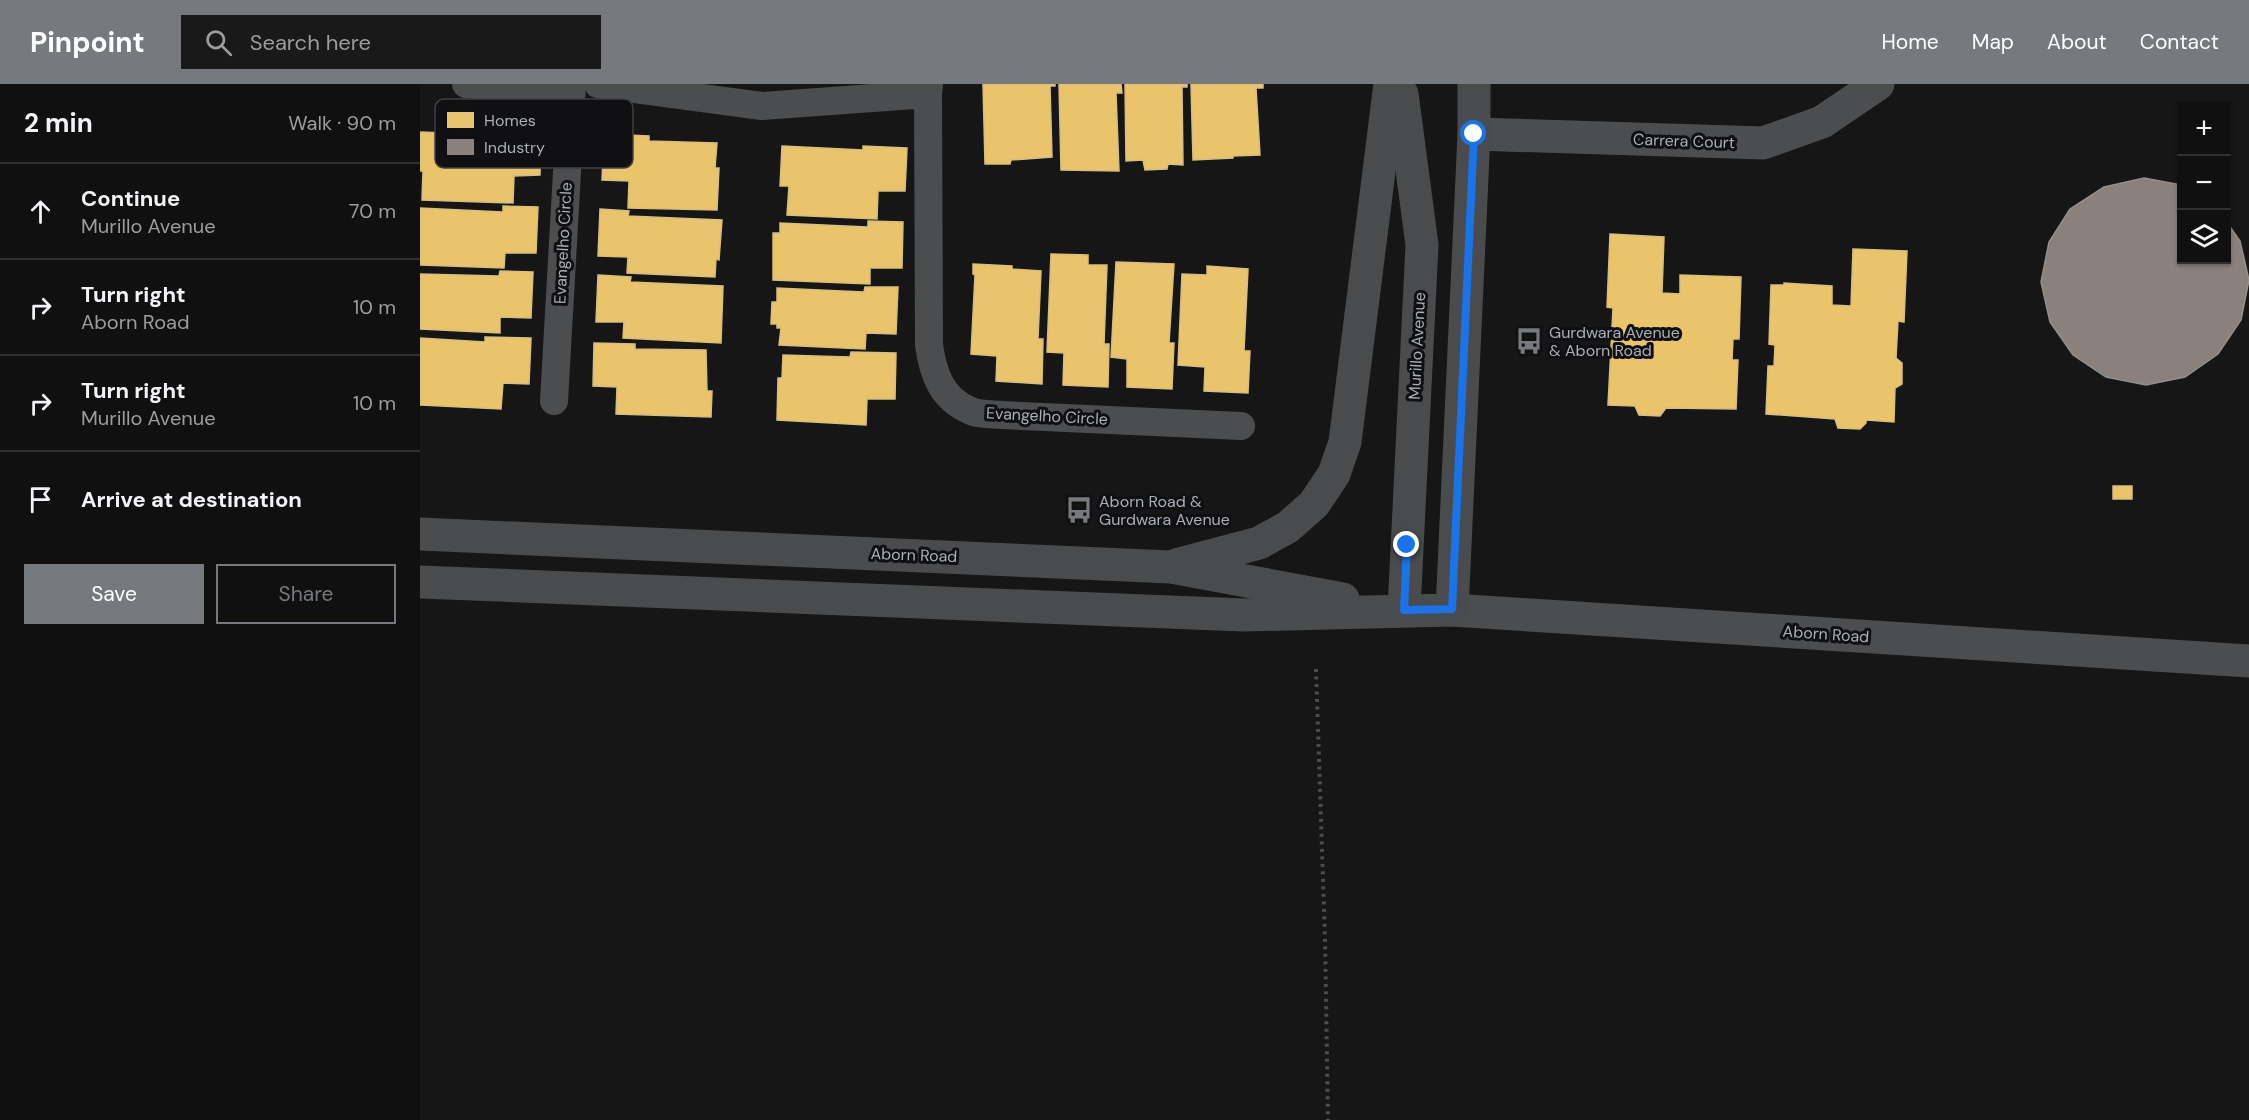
<!DOCTYPE html>
<html lang="en">
<head>
<meta charset="utf-8">
<style>
	:root { --surface:#101010; --page:#191919; --text:#f1f3f6; --muted:#9c9d9f; --line:#303030; --accent:#76797d }
	body { margin:0; font-family:"DM Sans",sans-serif; background:var(--page); color:var(--text) }
	.controls { position:absolute; right:18px; top:18px; display:grid; overflow:hidden; border-radius:0px; box-shadow:0 2px 4px #0004 }
	.controls button { width:54px; height:54px; display:grid; place-items:center; padding:0; border:0; border-bottom:2px solid var(--line); background:var(--surface); color:var(--text); font:30px sans-serif }
	.stop { position:absolute; width:18px; height:18px; margin:-14px; border:4px solid #1a73e8; border-radius:50%; background:#fff }
	.stop.end { background:#1a73e8; border-color:#fff; box-shadow:0 2px 6px #0008 }
	.list { margin:0; padding:0; list-style:none }
	h2 { display:flex; justify-content:space-between; align-items:center; height:78px; margin:0; padding:0 24px; font-size:26px }
	h2 small { font-size:20px; font-weight:400; color:var(--muted) }
	.list li { display:grid; grid-template-columns:39px 1fr auto; gap:18px; align-items:center; box-sizing:border-box; height:96px; padding:0 24px; border-top:2px solid var(--line) }
	.list b { display:block; font-size:22px; white-space:nowrap }
	.list p { margin:0; font-size:20px; white-space:nowrap; color:var(--muted) }
	.list em { font-size:20px; font-style:normal; color:var(--muted) }
	.actions { display:flex; gap:12px; padding:18px 24px }
	.actions a { flex:1; padding:14px 0; border:2px solid var(--accent); border-radius:0px; text-align:center; font-size:21px; color:var(--accent) }
	.actions .main { background:var(--accent); color:#fff }
	.icon { flex:none; width:33px; height:33px; fill:none; stroke:currentColor; stroke-width:2; stroke-linecap:round; stroke-linejoin:round }
	.map { position:relative; flex:none; width:1829px; height:1036px; overflow:hidden }
	header { display:flex; align-items:center; gap:36px; box-sizing:border-box; height:84px; padding:0 30px; background:var(--accent); color:#fff }
	header strong { font-size:28px }
	nav { display:flex; gap:33px; margin-inline-start:auto; font-size:21px }
	.search { width:420px; height:54px; background:var(--page); display:flex; align-items:center; gap:15px; box-sizing:border-box; padding:0 21px; border-radius:0px; color:var(--muted); font-size:22px }
	main { display:flex }
	aside { flex:1; background:var(--surface) }
	.map>svg:first-child { display:block }
</style>
</head>
<body>
<header>
<strong>Pinpoint</strong>
<div class="search"><svg class="icon" aria-label="search" viewBox="0 0 24 24"><circle cx="10" cy="10" r="6"/><path d="M15 15l6 6"/></svg>Search here</div>
<nav><a>Home</a><a>Map</a><a>About</a><a>Contact</a></nav>
</header>
<main>
<aside>
<h2>2 min<small>Walk · 90 m</small></h2>
<ul class="list">
<li><svg class="icon" aria-label="ahead" viewBox="0 0 24 24"><path d="M12 20V5M6 11l6-6 6 6"/></svg><div><b>Continue</b><p>Murillo Avenue</p></div><em>70 m</em></li>
<li><svg class="icon" aria-label="right" viewBox="0 0 24 24"><path d="M7 20v-9h11M14 6l5 5-5 5"/></svg><div><b>Turn right</b><p>Aborn Road</p></div><em>10 m</em></li>
<li><svg class="icon" aria-label="right" viewBox="0 0 24 24"><path d="M7 20v-9h11M14 6l5 5-5 5"/></svg><div><b>Turn right</b><p>Murillo Avenue</p></div><em>10 m</em></li>
<li><svg class="icon" aria-label="arrive" viewBox="0 0 24 24"><path d="M6 21V4h12l-3 4 3 4H6"/></svg><div><b>Arrive at destination</b></div></li>
</ul>
<div class="actions"><a class="main">Save</a><a>Share</a></div>
</aside>
<div class="map">
<svg width="1829" height="1036" viewBox="0 0 1829 1036">
	<rect width="100%" height="100%" fill="#161616"/>
	<!-- homes -->
	<g fill="#e9c46a" stroke="#d6be80" stroke-width="1.5">
		<polygon points="563,0 635,0 635,2 630,2 632,73 591,76 590,80 565,80"/>
		<polygon points="639,0 701,0 702,9 696,9 699,87 641,86"/>
		<polygon points="705,0 767,0 767,3 762,3 763,81 748,80 747,85 725,86 723,76 706,77"/>
		<polygon points="771,0 843,0 843,4 836,4 840,71 813,72 813,74 773,76"/>
		<polygon points="78,46 121,48 120,91 94,92 93,119 2,116 3,87 0,87 0,48 78,51"/>
		<polygon points="184,50 229,52 229,57 297,59 295,84 299,84 297,126 208,124 209,97 182,96"/>
		<polygon points="362,62 443,66 443,62 487,64 485,107 458,107 457,135 367,131 369,102 360,102"/>
		<polygon points="83,122 118,123 116,169 85,169 84,184 0,181 0,124 83,128"/>
		<polygon points="180,125 209,127 208,132 302,136 299,176 296,175 295,193 207,189 208,173 178,172"/>
		<polygon points="448,137 483,138 482,184 450,184 450,200 353,196 353,149 360,149 360,139 448,143"/>
		<polygon points="1190,150 1244,153 1242,209 1260,210 1260,191 1321,193 1319,255 1313,255 1312,276 1318,276 1316,325 1246,324 1240,332 1219,331 1215,322 1188,321 1193,224 1187,223"/>
		<polygon points="1433,165 1487,167 1484,238 1478,237 1476,274 1482,279 1482,300 1475,304 1474,338 1446,336 1446,339 1440,345 1418,344 1415,335 1346,330 1348,282 1354,282 1355,261 1349,260 1351,201 1364,201 1364,199 1412,202 1412,221 1431,222"/>
		<polygon points="631,170 668,171 668,181 687,181 684,260 689,260 688,303 643,301 644,269 627,268"/>
		<polygon points="696,178 754,180 749,259 754,259 752,305 707,303 707,275 691,273"/>
		<polygon points="553,180 592,182 592,185 621,187 618,255 623,255 622,300 576,297 577,272 551,270 555,191 553,190"/>
		<polygon points="787,182 828,185 824,267 830,267 828,309 784,307 785,283 758,281 762,190 787,191"/>
		<polygon points="80,187 113,188 111,234 80,233 80,249 0,245 0,190 79,192"/>
		<polygon points="178,191 211,193 210,198 303,202 301,259 203,254 204,238 176,238"/>
		<polygon points="445,203 478,203 476,250 446,249 445,265 359,261 361,244 357,244 357,240 351,240 352,218 357,218 357,204 444,208"/>
		<polygon points="65,253 111,254 109,300 83,299 81,325 0,321 0,254 65,258"/>
		<polygon points="174,259 215,260 215,265 286,266 287,307 292,307 291,333 196,330 197,303 173,302"/>
		<polygon points="431,268 476,269 475,315 447,315 446,341 357,336 358,294 362,294 363,271 430,273"/>
		<rect x="1693" y="402" width="19" height="13"/>
	</g>
	<!-- industry -->
	<polygon fill="#8a817c" stroke="#938f8d" stroke-width="1.5" points="1724,94 1762,101 1762,176 1806,176 1806,137 1820,157 1829,196 1821,236 1798,270 1765,293 1726,301 1686,293 1653,271 1630,238 1621,198 1629,158 1650,125 1684,103"/>
	<g fill="none" stroke-linecap="round" stroke-linejoin="round">
		<!-- path -->
		<polyline stroke="#4c4d4f" stroke-width="4" stroke-dasharray="3 4.5" stroke-linecap="butt" points="896,585 905,854 908,1036"/>
		<!-- lane -->
		<g stroke="#4b4d4f" stroke-width="28">
			<polyline points="46,0 107,7 137,0"/>
			<polyline points="178,0 342,22 508,10"/>
			<path d="M509,0L508,10L509,261C513,289 521,314 549,326C558,331 572,330 582,331L821,342"/>
			<polyline points="134,317 152,0"/>
		</g>
		<!-- street -->
		<g stroke="#4b4d4f" stroke-width="33">
			<polyline points="1054,50 1343,59 1402,38 1458,0"/>
			<polyline points="1032,526 1829,577"/>
		</g>
		<!-- secondary -->
		<g stroke="#494b4c" stroke-width="33">
			<polyline points="982,10 1002,161 984,526"/>
			<polyline points="0,450 751,483 923,515"/>
			<polyline points="756,481 839,459 868,443 894,420 914,390 925,358 970,0"/>
			<polyline points="0,498 824,531 1032,526 1054,50 1054,0"/>
		</g>
	</g>
	<g fill="none" stroke-linecap="round" stroke-linejoin="round">
		<!-- route -->
		<polyline stroke="#1a73e8" stroke-width="8" points="987,461 984,526 1032,525 1054,50"/>
	</g>
	<!-- icons -->
	<defs>
		<symbol id="bus-bare" viewBox="-9 -9 18 18"><path d="M-5-6H5V4H4V6H2V4H-2V6H-4V4H-5ZM-3.5-4V0h7V-4ZM-3.5 1.2v1.5H-2V1.2ZM2 1.2v1.5H3.5V1.2Z" fill="#76797d" stroke="#101012" stroke-width="2.5" paint-order="stroke"/></symbol>
	</defs>
	<g fill-rule="evenodd">
		<use href="#bus-bare" x="1090" y="238" width="38" height="38"/>
		<use href="#bus-bare" x="640" y="407" width="38" height="38"/>
	</g>
	<g text-anchor="middle" dominant-baseline="central" stroke-width="6" stroke-linejoin="round" paint-order="stroke">
		<!-- street labels -->
		<g font-size="16" fill="#a9afb5" stroke="#101012">
			<text transform="translate(1264 57) rotate(2)">Carrera Court</text>
			<text transform="translate(143 159) rotate(-87)">Evangelho Circle</text>
			<text transform="translate(997 262) rotate(-87)">Murillo Avenue</text>
			<text transform="translate(627 332) rotate(3)">Evangelho Circle</text>
			<text transform="translate(494 471) rotate(2)">Aborn Road</text>
			<text transform="translate(1406 550) rotate(4)">Aborn Road</text>
		</g>
		<!-- poi labels -->
		<g font-size="16" fill="#a9afb5" stroke="#101012" text-anchor="start">
			<text x="1129" y="248">Gurdwara Avenue<tspan x="1129" dy="18">&amp; Aborn Road</tspan></text>
			<text x="679" y="417">Aborn Road &amp;<tspan x="679" dy="18">Gurdwara Avenue</tspan></text>
		</g>
	</g>
	<!-- legend -->
	<rect x="15" y="15" width="198" height="69" rx="9" fill="#101012" stroke="#3e4043" stroke-width="1.5"/>
	<rect x="27" y="28" width="27" height="16" fill="#e9c46a"/>
	<rect x="27" y="55" width="27" height="16" fill="#8a817c"/>
	<g font-size="16" fill="#a9afb5">
		<text x="64" y="42">Homes</text>
		<text x="64" y="69">Industry</text>
	</g>
</svg>
<div class="controls">
<button>+</button>
<button>−</button>
<button><svg class="icon" aria-label="layers" viewBox="0 0 24 24"><path d="M12 4l9 5-9 5-9-5zM3 14l9 5 9-5"/></svg></button>
</div>
<div class="stop" style="left:1054px;top:50px"></div>
<div class="stop end" style="left:987px;top:461px"></div>
</div>
</main>
</body>
</html>
